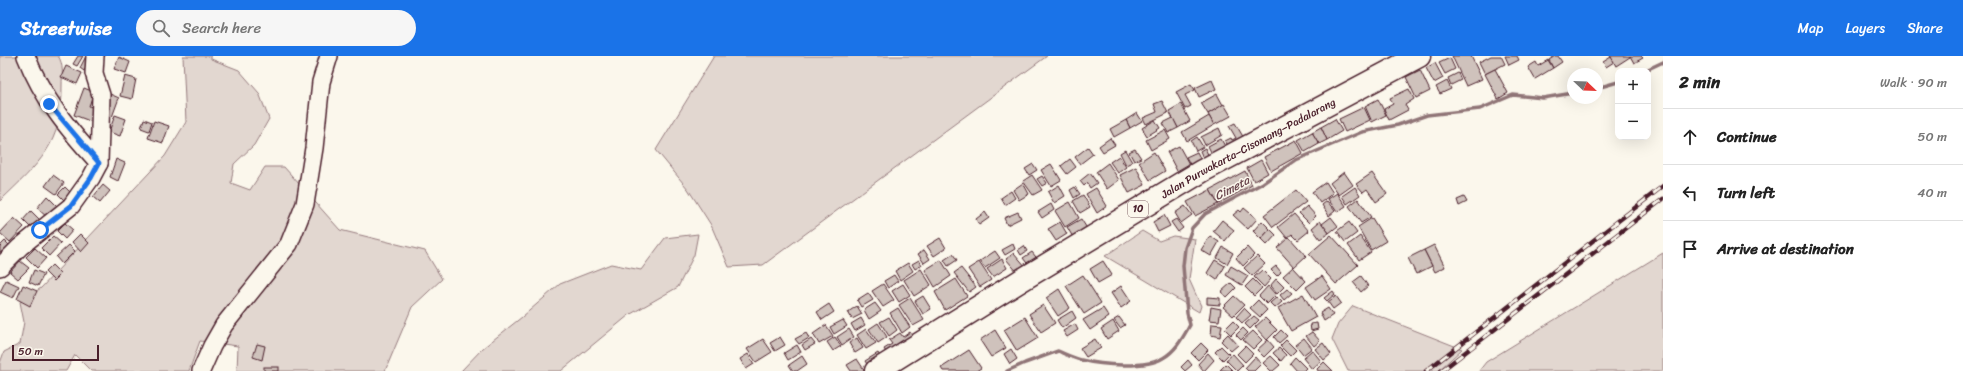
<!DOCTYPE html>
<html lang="en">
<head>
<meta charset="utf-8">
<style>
	:root { --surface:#fff; --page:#f6f6f6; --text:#222; --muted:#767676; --line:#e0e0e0; --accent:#1a73e8 }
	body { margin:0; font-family:Sriracha,sans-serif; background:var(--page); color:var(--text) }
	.controls { position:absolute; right:12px; top:12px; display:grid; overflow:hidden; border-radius:8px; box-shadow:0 4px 16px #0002 }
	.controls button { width:36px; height:36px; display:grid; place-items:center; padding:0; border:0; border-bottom:1px solid var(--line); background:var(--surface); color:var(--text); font:20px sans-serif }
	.compass { position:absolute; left:1567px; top:12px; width:36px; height:36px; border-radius:50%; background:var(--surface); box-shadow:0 4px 16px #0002; rotate:113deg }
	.scale { position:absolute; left:12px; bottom:10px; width:87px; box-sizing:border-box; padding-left:4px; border:2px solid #4a1f2b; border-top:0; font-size:11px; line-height:14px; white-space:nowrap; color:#4a1f2b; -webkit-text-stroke:3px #fbf7ec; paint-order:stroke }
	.stop { position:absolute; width:12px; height:12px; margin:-9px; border:3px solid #1a73e8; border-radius:50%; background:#fff }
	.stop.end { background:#1a73e8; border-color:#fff; box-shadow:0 1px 4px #0008 }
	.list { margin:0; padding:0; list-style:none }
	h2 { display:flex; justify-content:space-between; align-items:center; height:52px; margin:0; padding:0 16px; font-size:17px }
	h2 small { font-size:13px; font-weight:400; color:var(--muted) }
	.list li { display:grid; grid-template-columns:26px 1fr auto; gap:12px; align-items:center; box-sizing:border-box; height:56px; padding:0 16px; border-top:1px solid var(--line) }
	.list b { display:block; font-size:15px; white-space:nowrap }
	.list em { font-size:13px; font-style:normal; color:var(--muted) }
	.icon { flex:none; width:22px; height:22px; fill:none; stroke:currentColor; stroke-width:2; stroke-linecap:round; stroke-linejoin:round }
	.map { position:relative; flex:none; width:1663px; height:315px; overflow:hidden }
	header { display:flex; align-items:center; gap:24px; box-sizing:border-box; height:56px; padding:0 20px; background:var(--accent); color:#fff }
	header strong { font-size:19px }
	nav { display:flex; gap:22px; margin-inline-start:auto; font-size:14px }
	.search { width:280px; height:36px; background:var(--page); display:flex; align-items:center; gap:10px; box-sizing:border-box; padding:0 14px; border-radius:22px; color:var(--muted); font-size:15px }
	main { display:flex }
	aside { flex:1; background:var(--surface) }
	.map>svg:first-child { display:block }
</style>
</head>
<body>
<header>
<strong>Streetwise</strong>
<div class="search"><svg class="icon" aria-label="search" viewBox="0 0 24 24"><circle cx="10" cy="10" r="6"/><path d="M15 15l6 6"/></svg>Search here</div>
<nav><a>Map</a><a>Layers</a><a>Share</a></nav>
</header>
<main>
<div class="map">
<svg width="1663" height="315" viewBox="0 0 1663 315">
	<rect width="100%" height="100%" fill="#fbf7ec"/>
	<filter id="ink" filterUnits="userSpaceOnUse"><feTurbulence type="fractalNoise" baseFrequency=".025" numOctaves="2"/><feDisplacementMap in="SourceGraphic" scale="8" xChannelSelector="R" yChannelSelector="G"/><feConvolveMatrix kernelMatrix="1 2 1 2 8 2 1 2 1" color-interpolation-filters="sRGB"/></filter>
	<g filter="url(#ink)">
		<!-- green -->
		<g fill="#e2d7d0" stroke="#967b7e">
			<path d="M0,0H58C64,8 62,20 62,29C63,89 39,107 0,145Z"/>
			<polygon points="183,0 211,0 211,3 239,14 259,37 269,63 254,89 234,108 231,127 250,134 265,111 284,111 340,174 425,195 442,223 412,251 385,315 237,315 238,290 200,285 189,315 91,315 75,299 66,315 0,315 0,307 4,296 20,288 24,266 20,246 41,232 165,100 186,66"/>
			<polygon points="714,0 1047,0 763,209 729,211 711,169 688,133 656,94"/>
			<polygon points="1142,175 1159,185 1173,180 1195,183 1189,223 1201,250 1199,256 1105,200"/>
			<polygon points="698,178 694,199 678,231 629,259 561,315 461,315 483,292 522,261 560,228 611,208 641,214 665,182"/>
			<polygon points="1663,197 1663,315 1479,315 1486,306"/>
			<polygon points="1353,250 1462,293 1438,315 1348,315 1332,283 1338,268"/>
		</g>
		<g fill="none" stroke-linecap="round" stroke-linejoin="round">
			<!-- stream -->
			<g stroke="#907477" stroke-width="3.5">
				<polyline points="1644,15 1663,6"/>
				<polyline points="1597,32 1618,26"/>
				<path d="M1007,315L1025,307L1058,295C1065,298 1073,302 1081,304C1101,309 1145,313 1163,302C1176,295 1183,281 1190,269L1187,257L1183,210L1185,192L1192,172L1205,158L1263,127L1296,104L1362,76L1398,69L1427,59L1480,53L1513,39L1543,42L1573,37"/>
			</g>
		</g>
		<!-- building -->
		<g fill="#cfc2bc" stroke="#4a1f2b">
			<polygon points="78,0 83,0 77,10 73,8"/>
			<polygon points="86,0 92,1 84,15 80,12"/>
			<polygon points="1452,0 1471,0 1482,23 1466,30"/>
			<polygon points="1491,0 1501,0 1505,8 1485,18 1479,6"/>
			<polygon points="1505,0 1517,0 1519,4 1509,9"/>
			<polygon points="1555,0 1558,0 1562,6 1553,12 1549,4"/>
			<polygon points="1610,0 1630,0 1630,1 1616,10"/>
			<polygon points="1630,0 1641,0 1643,2 1634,7"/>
			<polygon points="119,1 130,6 126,17 114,13"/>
			<polygon points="1611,1 1614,6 1606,11 1603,6"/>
			<polygon points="1450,2 1455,13 1445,18 1439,7"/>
			<polygon points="1548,4 1553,12 1535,23 1528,11 1536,6 1538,10"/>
			<polygon points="1435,7 1443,22 1434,27 1426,12"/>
			<polygon points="66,10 82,17 77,28 61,21"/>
			<polygon points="1495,13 1508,37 1498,43 1485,18"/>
			<polygon points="1420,14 1430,35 1416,42 1406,21"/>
			<polygon points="1458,17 1461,24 1451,29 1448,22"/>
			<polygon points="125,20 136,23 132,43 120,40"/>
			<polygon points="1212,24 1216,33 1199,41 1195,32"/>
			<polygon points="1447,25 1451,33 1440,38 1436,31"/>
			<polygon points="1191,28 1195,34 1185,39 1191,50 1185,53 1176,36"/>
			<polygon points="84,32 94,36 89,50 100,54 95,67 74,59"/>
			<polygon points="1409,33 1414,43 1405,49 1408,54 1389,64 1384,53 1393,48 1390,42"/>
			<polygon points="110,38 119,42 112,61 102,57"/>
			<polygon points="1217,38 1223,49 1208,58 1201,47"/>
			<polygon points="1378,43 1386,59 1372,66 1365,50"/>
			<polygon points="1162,45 1168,57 1146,68 1143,62 1157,56 1154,48"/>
			<polygon points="1181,48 1190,65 1178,72 1169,55"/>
			<polygon points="1224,48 1231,60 1214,69 1208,58"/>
			<polygon points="1364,51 1370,64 1345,76 1339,63"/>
			<polygon points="1137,57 1142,65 1130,72 1126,64"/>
			<polygon points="115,59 126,63 120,80 109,76"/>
			<polygon points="1209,60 1214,69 1187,85 1182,76"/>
			<polygon points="1173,62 1178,72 1168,77 1163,67"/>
			<polygon points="144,63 152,66 149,75 141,72"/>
			<polygon points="1335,63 1342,75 1327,84 1321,71"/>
			<polygon points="1126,64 1130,72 1114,81 1110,73"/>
			<polygon points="1155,64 1160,72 1147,80 1142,72"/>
			<polygon points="154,65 169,70 163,87 148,82"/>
			<polygon points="1235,67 1245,84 1229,93 1225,85 1231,82 1232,84 1236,82 1229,70"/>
			<polygon points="1321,71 1327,84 1319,88 1312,76"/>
			<polygon points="1219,72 1222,79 1205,89 1201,81"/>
			<polygon points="1165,74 1170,83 1151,94 1146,84"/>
			<polygon points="1312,76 1319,88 1305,96 1298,84"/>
			<polygon points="1197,81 1203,91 1196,95 1191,85"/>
			<polygon points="1110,82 1115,89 1103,96 1099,90"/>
			<polygon points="1221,83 1227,94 1214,102 1208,90"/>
			<polygon points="1296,84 1303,97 1271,115 1264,101"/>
			<polygon points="1179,90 1189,108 1177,115 1167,96"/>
			<polygon points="1088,91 1093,98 1080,108 1075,101"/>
			<polygon points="1205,92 1210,103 1205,106 1200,95"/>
			<polygon points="1135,93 1141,102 1134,105 1129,96"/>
			<polygon points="1125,94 1132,106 1126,109 1120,97"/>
			<polygon points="1154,96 1165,115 1150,124 1139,106"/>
			<polygon points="1197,96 1203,108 1193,114 1186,101"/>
			<polygon points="1119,100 1126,111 1118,117 1110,106"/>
			<polygon points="116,103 125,107 118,125 110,121"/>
			<polygon points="1070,103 1076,111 1067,118 1061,110"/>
			<polygon points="1261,104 1268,117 1254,125 1247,112"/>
			<polygon points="1108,107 1119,124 1107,133 1096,116"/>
			<polygon points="1033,108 1037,114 1029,119 1025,113"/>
			<polygon points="1051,108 1061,124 1051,130 1041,114"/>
			<polygon points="1136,111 1145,129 1129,137 1120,119"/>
			<polygon points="1245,115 1252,129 1218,148 1210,134"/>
			<polygon points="1344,116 1353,129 1339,139 1330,127"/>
			<polygon points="1090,117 1097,127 1090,132 1087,127 1084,130 1080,125"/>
			<polygon points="1372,117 1387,138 1376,146 1367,133 1363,136 1356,128"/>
			<polygon points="53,119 64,127 56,138 45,130"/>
			<polygon points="1032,119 1042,134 1033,139 1023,125"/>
			<polygon points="1042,120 1047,127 1042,130 1037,123"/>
			<polygon points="1326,126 1333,137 1320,147 1312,136"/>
			<polygon points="1023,127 1029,138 1019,144 1013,134"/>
			<polygon points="103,129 110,135 100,147 93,141"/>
			<polygon points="1059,129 1065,140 1054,147 1048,136"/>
			<polygon points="65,131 76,142 69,149 58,138"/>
			<polygon points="1075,131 1080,138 1074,142 1070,134"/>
			<polygon points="1355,131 1360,139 1347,148 1342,140"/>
			<polygon points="1096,132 1107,150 1097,157 1086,138"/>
			<polygon points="1210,134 1218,148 1195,160 1187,146"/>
			<polygon points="1296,134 1306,146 1273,171 1264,159"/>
			<polygon points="1011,135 1015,142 1005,149 1001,142"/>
			<polygon points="1337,137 1346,150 1337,156 1328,143"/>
			<polygon points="1083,139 1090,151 1080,157 1073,145"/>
			<polygon points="47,140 59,152 49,163 37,152"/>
			<polygon points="1464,141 1467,146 1459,150 1457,144"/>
			<polygon points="1358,143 1371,161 1361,167 1349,150"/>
			<polygon points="1327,145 1335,155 1329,160 1322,149"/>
			<polygon points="1070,146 1079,162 1065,171 1055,155"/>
			<polygon points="1051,148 1054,154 1042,162 1038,156"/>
			<polygon points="1185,150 1192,159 1181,167 1175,157"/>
			<polygon points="1307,150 1316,160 1309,167 1299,157"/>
			<polygon points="1244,152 1257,163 1248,173 1233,159 1239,154 1241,156"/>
			<polygon points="31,155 40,164 32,173 23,164"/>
			<polygon points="985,156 989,162 979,169 976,163"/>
			<polygon points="1018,156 1021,162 1007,169 1004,162"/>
			<polygon points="1294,158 1309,175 1298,184 1292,178 1287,182 1278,171"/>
			<polygon points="1164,159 1170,170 1158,176 1153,166"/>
			<polygon points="1331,161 1338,170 1329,177 1322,168"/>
			<polygon points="14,162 24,171 10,186 0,177"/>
			<polygon points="1372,162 1386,185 1371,194 1358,171"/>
			<polygon points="1081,163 1088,174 1074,183 1067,171"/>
			<polygon points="1176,163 1183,172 1178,176 1171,166"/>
			<polygon points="1222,164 1234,174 1225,185 1213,175"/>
			<polygon points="1262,165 1270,173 1261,183 1253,175"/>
			<polygon points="1320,165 1329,177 1320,183 1312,172"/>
			<polygon points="1060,166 1067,178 1056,185 1048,173"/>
			<polygon points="1349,166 1357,177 1345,186 1337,175"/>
			<polygon points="65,167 73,174 65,183 57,175"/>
			<polygon points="1270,173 1276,179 1267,189 1261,183"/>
			<polygon points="80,178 89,187 81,196 72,186"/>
			<polygon points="1331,179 1358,209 1336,228 1309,198"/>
			<polygon points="53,180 61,187 49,200 41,192"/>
			<polygon points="1210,180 1219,186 1211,200 1201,194"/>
			<polygon points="1360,180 1371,196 1359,204 1348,189"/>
			<polygon points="1289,181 1306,200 1294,211 1277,192"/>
			<polygon points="940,182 946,192 934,200 927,190"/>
			<polygon points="5,185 14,194 7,202 0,196 0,190"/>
			<polygon points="1013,188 1015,193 1005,199 1002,194"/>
			<polygon points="69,189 75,195 62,208 56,201"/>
			<polygon points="1434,189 1445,211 1435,216 1424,194"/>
			<polygon points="1024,190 1027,195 1021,199 1018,194"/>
			<polygon points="1223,191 1233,197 1227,208 1217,202"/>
			<polygon points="1247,191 1254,199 1243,210 1236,202"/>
			<polygon points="35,192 46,202 37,212 26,201"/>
			<polygon points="924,194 930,203 924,207 918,198"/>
			<polygon points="1424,194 1432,210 1416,218 1408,202"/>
			<polygon points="995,195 1000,202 985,212 980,205"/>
			<polygon points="1032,196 1039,205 1030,211 1023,202"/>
			<polygon points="1014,197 1026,211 1018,217 1006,203"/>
			<polygon points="953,198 957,204 948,210 944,204"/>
			<polygon points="1257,200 1265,208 1252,220 1244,212"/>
			<polygon points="1002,203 1007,212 993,221 987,213"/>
			<polygon points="919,204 922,209 915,213 912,208"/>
			<polygon points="941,204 951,220 935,231 925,214"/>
			<polygon points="1215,204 1225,210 1217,224 1207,217"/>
			<polygon points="20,205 29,212 18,223 10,216"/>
			<polygon points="1103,205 1112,219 1098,227 1090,213"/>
			<polygon points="979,206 991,224 980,231 968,213"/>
			<polygon points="908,207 913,215 900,224 895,215"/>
			<polygon points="52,209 61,218 54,225 45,216"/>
			<polygon points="1231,210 1248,220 1242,229 1226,219"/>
			<polygon points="1276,210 1281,216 1277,220 1271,214"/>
			<polygon points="1293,211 1306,225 1297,234 1283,220"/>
			<polygon points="961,212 976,231 969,236 954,217"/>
			<polygon points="921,213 931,229 914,240 904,224"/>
			<polygon points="34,214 44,218 38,230 29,226"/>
			<polygon points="1262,214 1271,223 1264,231 1254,221"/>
			<polygon points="894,219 898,225 888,232 884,225"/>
			<polygon points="1083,219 1101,247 1084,258 1066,230"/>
			<polygon points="1322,220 1331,233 1315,244 1306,231"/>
			<polygon points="1361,220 1368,230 1361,236 1353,226"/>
			<polygon points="956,223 967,240 945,254 935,236"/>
			<polygon points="1253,223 1262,232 1254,240 1245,231"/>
			<polygon points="1276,223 1284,231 1277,238 1270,230"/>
			<polygon points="6,224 19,230 13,242 0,236"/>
			<polygon points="1231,227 1236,232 1227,241 1221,236"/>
			<polygon points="883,228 894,244 883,251 872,235"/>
			<polygon points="903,228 910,239 899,246 892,235"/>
			<polygon points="23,229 37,235 30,250 17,243"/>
			<polygon points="1121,230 1131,245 1121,252 1111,237"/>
			<polygon points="1268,230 1276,239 1267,248 1259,240"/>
			<polygon points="1059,233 1070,252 1058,260 1046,242"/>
			<polygon points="1287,233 1292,237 1284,244 1280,239"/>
			<polygon points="1333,235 1335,238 1327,245 1324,242"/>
			<polygon points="868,237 873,244 861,251 857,244"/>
			<polygon points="1303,238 1316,261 1291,275 1278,252"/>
			<polygon points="923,240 931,253 923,258 915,245"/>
			<polygon points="1234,240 1244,249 1233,260 1223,251"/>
			<polygon points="1336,240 1341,247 1333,253 1328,246"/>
			<polygon points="1207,241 1220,242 1220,249 1207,248"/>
			<polygon points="1277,241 1282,246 1275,252 1270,247"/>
			<polygon points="910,242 924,264 913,270 899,249"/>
			<polygon points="1258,244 1267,254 1260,261 1250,252"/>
			<polygon points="875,247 881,255 869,263 864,254"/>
			<polygon points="829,248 834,256 822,264 817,256"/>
			<polygon points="1043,249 1055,267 1041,276 1029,258"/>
			<polygon points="857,250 862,258 852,263 848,256"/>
			<polygon points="1211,251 1221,253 1219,265 1209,264"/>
			<polygon points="898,252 910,271 902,277 890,257"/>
			<polygon points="1103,252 1109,261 1090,274 1083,264"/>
			<polygon points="1244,252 1251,259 1242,267 1236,261"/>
			<polygon points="1328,252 1333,259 1324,265 1320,257"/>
			<polygon points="1072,255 1076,262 1062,272 1057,264"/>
			<polygon points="1254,260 1259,264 1250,273 1245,268"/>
			<polygon points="889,261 897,274 889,280 880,266"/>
			<polygon points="1025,261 1038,282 1017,295 1004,274"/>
			<polygon points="1119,261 1125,269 1120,272 1114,264"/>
			<polygon points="861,262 865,269 855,275 851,268"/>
			<polygon points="1265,262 1277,274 1267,284 1255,271"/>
			<polygon points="843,264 847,270 834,278 830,271"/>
			<polygon points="1113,265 1119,275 1107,283 1101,273"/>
			<polygon points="1233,265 1239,271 1231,279 1225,273"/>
			<polygon points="878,267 887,281 878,287 869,273"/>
			<polygon points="1317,267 1318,273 1311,275 1310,268"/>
			<polygon points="1075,268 1078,274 1067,281 1063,275"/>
			<polygon points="1212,268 1222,269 1220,281 1211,279"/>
			<polygon points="826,269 833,280 819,288 813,278"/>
			<polygon points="1243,272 1248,277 1241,284 1236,279"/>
			<polygon points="849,273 854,281 842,289 837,281"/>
			<polygon points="866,273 876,287 866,293 857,279"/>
			<polygon points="995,274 1006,292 991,301 980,284"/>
			<polygon points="1281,274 1287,280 1279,287 1274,281"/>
			<polygon points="1253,275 1262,284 1253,293 1243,284"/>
			<polygon points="910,276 915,284 889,301 884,293 892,288 889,284 900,277 903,281"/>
			<polygon points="1312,276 1320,285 1314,290 1306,280"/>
			<polygon points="806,277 809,282 799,288 795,283"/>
			<polygon points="1228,278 1238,289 1231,295 1221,285"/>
			<polygon points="780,281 785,289 775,295 770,287"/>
			<polygon points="835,281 841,290 833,295 827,286"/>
			<polygon points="857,282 863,292 855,297 849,287"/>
			<polygon points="1304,282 1312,292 1303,299 1295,289"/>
			<polygon points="763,283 772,296 756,306 747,293"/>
			<polygon points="811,283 815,288 805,294 802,289"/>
			<polygon points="1095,283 1101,292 1086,301 1080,292"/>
			<polygon points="1268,284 1274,291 1264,301 1257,294"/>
			<polygon points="1286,284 1296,294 1290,300 1280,290"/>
			<polygon points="1201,287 1208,294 1198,304 1191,297"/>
			<polygon points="1323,287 1331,298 1324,304 1315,293"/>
			<polygon points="257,288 265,290 262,304 253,301"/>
			<polygon points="797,289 801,296 788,304 784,297"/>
			<polygon points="1221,290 1229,298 1223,304 1215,296"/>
			<polygon points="1245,290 1253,298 1245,306 1237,298"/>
			<polygon points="1279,292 1286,299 1281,305 1273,297"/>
			<polygon points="1011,293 1017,303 1010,308 1004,298"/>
			<polygon points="969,294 981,312 976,315 943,315 941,312"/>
			<polygon points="1312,294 1321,305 1312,313 1303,302"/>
			<polygon points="878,297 883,305 870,313 865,305"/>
			<polygon points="1208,297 1214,304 1204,315 1198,308"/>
			<polygon points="748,298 754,308 746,313 740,303"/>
			<polygon points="1233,298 1243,309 1237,315 1226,304"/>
			<polygon points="802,300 807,308 797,315 793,315 789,309"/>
			<polygon points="1271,300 1280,309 1273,315 1271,315 1263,307"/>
			<polygon points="1255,301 1261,308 1254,315 1248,315 1245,312"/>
			<polygon points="1295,301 1306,312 1303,315 1297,315 1290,307"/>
			<polygon points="857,303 865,315 851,315 847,309"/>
			<polygon points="1188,304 1192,309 1185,315 1181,311"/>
			<polygon points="1324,306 1333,315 1318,315 1317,313"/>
			<polygon points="1226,308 1233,315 1220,314"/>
			<rect x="264" y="311" width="15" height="4"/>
		</g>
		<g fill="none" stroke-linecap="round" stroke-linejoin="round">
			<defs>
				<g id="minor">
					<path d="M26,0C43,43 68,73 99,107"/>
					<polyline points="0,211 20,191 71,150 91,122 99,107 101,39 94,17 95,0"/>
					<polyline points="201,315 212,290 224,269 289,188 305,148 314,92 321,26 329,0"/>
				</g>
				<g id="highway">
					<path id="s1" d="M876,315L1020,225L1202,115L1419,0"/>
				</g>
			</defs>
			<!-- minor casing -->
			<use href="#minor" stroke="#4a1f2b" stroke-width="20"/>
			<!-- highway casing -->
			<use href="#highway" stroke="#4a1f2b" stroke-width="25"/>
			<!-- minor -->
			<use href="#minor" stroke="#fbf7ec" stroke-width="17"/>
			<!-- highway -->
			<use href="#highway" stroke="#fbf7ec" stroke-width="22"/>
			<defs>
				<g id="rail">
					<polyline points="1426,315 1663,130"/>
					<polyline points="1441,315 1663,143"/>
				</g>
			</defs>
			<!-- rail casing -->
			<use href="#rail" stroke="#4a1f2b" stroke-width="4.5"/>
			<!-- rail -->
			<use href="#rail" stroke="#fbf7ec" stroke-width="3" stroke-dasharray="9" stroke-linecap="butt"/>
		</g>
	</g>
	<g fill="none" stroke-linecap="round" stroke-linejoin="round" filter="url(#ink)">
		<!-- route -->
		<polyline stroke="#1a73e8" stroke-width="5" points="40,174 71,150 91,122 99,107 49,48"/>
	</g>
	<g text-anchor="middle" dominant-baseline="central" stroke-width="3" stroke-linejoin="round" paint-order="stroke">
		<!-- shield labels -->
		<rect fill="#fbf7ec" stroke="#7f6065" stroke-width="1" x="1128" y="145" width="20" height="16" rx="3"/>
		<g font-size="10" font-weight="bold" fill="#4a1f2b">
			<text x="1138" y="153">10</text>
		</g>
		<!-- street labels -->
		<g font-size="11" fill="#4a1f2b" stroke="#fbf7ec">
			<text stroke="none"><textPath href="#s1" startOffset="434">Jalan Purwakarta–Cisomang–Padalarang</textPath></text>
		</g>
		<!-- water labels -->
		<g font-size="12" font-style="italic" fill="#6d4a51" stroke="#fbf7ec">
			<text transform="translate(1232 132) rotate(-28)">Cimeta</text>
		</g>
	</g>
</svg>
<div class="controls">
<button>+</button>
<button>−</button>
</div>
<svg class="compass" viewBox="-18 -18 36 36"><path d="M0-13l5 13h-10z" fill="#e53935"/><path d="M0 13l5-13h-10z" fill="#767676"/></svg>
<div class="scale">50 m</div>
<div class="stop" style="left:40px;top:174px"></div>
<div class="stop end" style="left:49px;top:48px"></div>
</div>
<aside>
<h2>2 min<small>Walk · 90 m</small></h2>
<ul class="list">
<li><svg class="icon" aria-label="ahead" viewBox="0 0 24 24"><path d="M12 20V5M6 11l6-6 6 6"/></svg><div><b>Continue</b></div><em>50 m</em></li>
<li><svg class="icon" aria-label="left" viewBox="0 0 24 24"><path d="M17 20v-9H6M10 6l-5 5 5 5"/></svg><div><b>Turn left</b></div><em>40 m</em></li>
<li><svg class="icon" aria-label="arrive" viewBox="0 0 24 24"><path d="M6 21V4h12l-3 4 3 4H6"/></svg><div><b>Arrive at destination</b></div></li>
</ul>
</aside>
</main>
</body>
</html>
